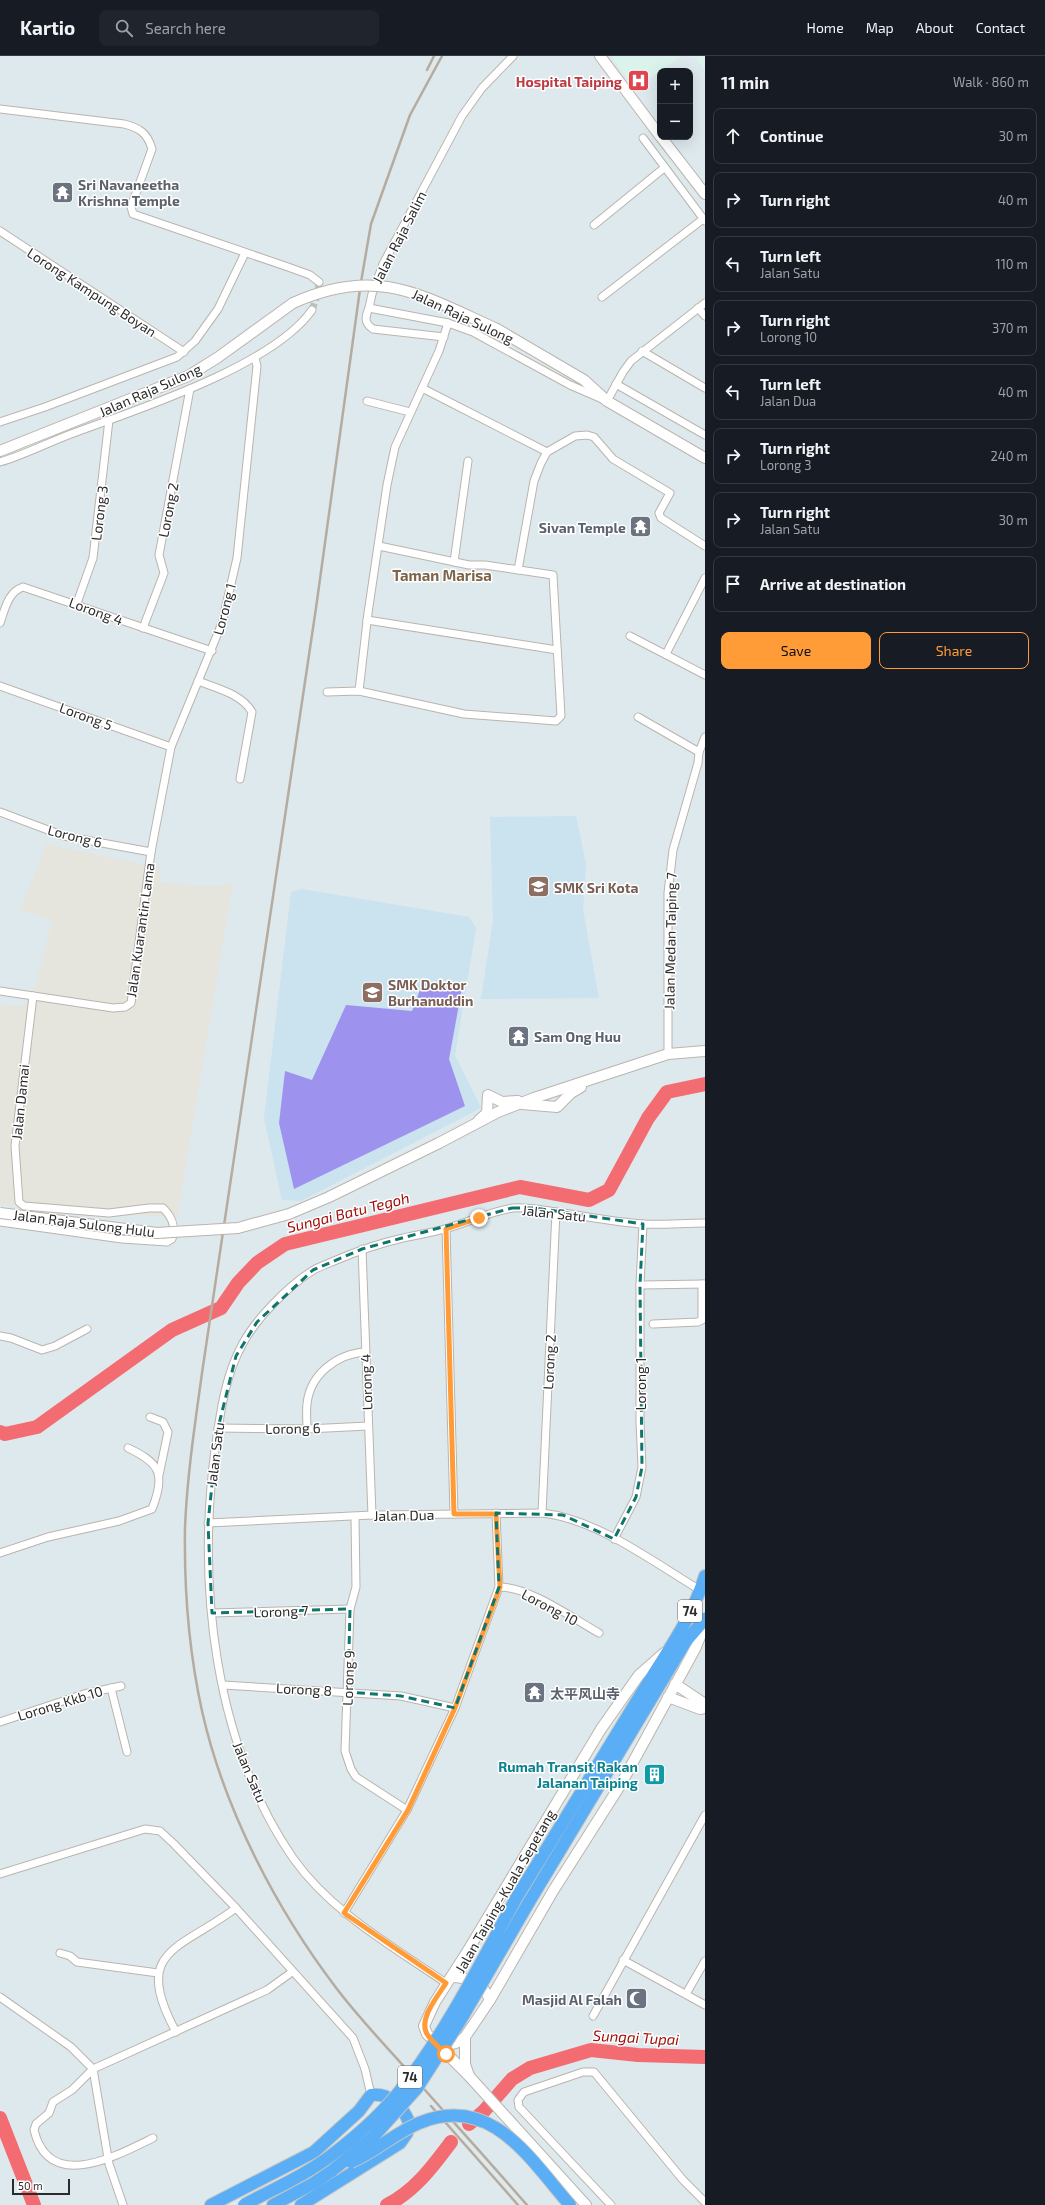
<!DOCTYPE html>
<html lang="en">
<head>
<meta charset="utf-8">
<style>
	:root { --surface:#171b24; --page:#20242c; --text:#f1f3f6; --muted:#9ea1a6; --line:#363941; --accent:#ff9c38 }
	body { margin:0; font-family:"Exo 2","Noto Sans SC",sans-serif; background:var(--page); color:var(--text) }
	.controls { position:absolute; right:12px; top:12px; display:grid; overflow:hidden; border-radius:8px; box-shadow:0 4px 16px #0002 }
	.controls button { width:36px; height:36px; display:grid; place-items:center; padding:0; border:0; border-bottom:1px solid var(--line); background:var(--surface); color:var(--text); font:20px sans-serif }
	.scale { position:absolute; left:12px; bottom:10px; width:58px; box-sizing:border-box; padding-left:4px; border:2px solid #2b2b2b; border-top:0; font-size:11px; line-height:14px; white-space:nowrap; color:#2b2b2b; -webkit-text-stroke:3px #fff; paint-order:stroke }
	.stop { position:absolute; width:12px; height:12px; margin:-9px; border:3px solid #ff9c38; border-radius:50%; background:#fff }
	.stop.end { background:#ff9c38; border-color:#fff; box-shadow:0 1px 4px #0008 }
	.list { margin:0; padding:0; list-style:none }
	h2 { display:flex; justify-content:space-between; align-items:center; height:52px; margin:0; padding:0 16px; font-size:17px }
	h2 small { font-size:13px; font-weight:400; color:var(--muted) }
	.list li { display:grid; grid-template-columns:26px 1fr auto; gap:12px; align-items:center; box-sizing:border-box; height:56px; margin:0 8px 8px; padding:0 8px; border:1px solid var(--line); border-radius:8px }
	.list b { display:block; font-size:15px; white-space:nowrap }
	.list p { margin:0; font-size:13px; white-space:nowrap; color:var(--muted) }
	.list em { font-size:13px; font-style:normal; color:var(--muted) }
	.actions { display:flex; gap:8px; padding:12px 16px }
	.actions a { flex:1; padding:9px 0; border:1px solid var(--accent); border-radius:8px; text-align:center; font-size:14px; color:var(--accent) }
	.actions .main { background:var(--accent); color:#111 }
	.icon { flex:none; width:22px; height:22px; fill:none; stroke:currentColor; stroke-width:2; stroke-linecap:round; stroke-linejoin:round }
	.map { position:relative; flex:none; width:705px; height:2149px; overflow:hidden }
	header { display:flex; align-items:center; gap:24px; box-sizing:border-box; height:56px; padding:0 20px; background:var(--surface); border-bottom:1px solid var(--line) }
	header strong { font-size:19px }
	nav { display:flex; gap:22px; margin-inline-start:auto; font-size:14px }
	.search { width:280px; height:36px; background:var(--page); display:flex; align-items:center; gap:10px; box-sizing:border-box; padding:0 14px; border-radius:8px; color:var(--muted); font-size:15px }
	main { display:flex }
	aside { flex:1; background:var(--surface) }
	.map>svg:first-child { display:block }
</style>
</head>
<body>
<header>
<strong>Kartio</strong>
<div class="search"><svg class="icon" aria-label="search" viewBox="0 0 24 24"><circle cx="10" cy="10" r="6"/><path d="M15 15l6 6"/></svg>Search here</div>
<nav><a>Home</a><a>Map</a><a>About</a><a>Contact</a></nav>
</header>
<main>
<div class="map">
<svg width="705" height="2149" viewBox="0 0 705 2149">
	<rect width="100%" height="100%" fill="#dde9ed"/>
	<!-- industrial -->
	<polygon fill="#e6e5dd" points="47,788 161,812 160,826 213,831 233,827 177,1162 0,1148 0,948 22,951 33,940 52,864 20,854"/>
	<!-- education -->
	<g fill="#cbe2ef">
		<polygon points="576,760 586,808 583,854 599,942 481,943 493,864 490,761"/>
		<polygon points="302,833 469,861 476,872 455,999 481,1052 301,1145 282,1144 264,1062 291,836"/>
	</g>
	<!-- medical -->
	<g fill="#daf4eb">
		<polygon points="611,0 682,0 635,33"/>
		<polygon points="688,0 705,0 705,14 696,2"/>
	</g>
	<!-- pitch -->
	<polygon fill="#9d92ee" points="423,926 462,932 449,1003 465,1050 294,1133 279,1067 285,1015 312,1024 346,949 412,955"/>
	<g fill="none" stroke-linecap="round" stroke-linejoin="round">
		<!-- river -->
		<g stroke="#f36c72" stroke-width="14">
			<polyline points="0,1376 5,1378 37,1371 172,1274 221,1252 238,1227 257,1207 285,1188 520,1131 589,1144 609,1134 648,1062 667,1036 705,1028"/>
			<polyline points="0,2062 34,2149"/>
			<polyline points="469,2068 484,2055 512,2023 530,2012 591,1994 638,1999 705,2001"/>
			<path d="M387,2149C415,2135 433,2110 451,2086"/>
		</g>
		<!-- street-tunnel -->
		<polyline stroke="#b9c3c6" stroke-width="7" stroke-dasharray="7 3.5" stroke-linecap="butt" points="312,254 318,237 319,226"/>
		<defs>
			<g id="street">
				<polyline points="513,0 482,32 462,60 383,208 372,238 369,252 448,267 473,276 570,329 607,345 623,316 631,305 705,247"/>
				<path d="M0,53L124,68C139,72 147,76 152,93L131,151L133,158L288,211L310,219L319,226"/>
				<polyline points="643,82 705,165"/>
				<polyline points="594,169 664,112"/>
				<polyline points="0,175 184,296"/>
				<polyline points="602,241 703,163"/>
				<path d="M369,252C365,261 364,267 373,273L444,281"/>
				<polyline points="698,252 705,260"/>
				<polyline points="642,295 705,332"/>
				<polyline points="616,328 705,379"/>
				<polyline points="422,332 547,396"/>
				<polyline points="367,345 410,356"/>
				<polyline points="0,366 45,351 177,301 195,285 218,253 245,197"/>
				<path d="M0,406C24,399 47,387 71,378C136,354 273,310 312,254"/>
				<polyline points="454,506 468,405"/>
				<polyline points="518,514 534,425 541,407 547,396 575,380 587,379 594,381 613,403 670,437 659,457 661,462 705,490"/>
				<polyline points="77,547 93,502 109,364"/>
				<polyline points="367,564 557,594"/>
				<path d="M0,567C5,553 8,536 23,531L212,595"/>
				<polyline points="143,572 164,517 159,499 190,333"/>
				<polyline points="630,580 705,619"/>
				<polyline points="666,598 705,522"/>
				<path d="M198,625C216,632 242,638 252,656L240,723"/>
				<polyline points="0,630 171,691"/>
				<polyline points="359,635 368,557 387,429 395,391 439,295 448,267"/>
				<polyline points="327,636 359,635 464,658 556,665 561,660 553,519 485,509 469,509 379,490"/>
				<polyline points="638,661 699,696"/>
				<polyline points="0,756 64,780 151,796"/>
				<polyline points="0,935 113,952 125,951 131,947 151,796 171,691 222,567 237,502 257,310 255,302"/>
				<polyline points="668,998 668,837 673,794 698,707 699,696 705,681"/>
				<path d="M0,1166L122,1183L167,1186L172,1183C176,1170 172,1161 163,1152H149L109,1157L24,1150L19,1146L15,1090L33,940"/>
				<polyline points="446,1173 454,1458"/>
				<polyline points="362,1193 372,1459"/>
				<polyline points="640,1229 705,1228"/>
				<polyline points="653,1268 698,1266 702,1264 702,1228"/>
				<polyline points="0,1280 11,1282 42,1294 55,1290 87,1273"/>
				<polyline points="150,1361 163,1366 168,1376 159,1419"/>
				<polyline points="218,1372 307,1373 368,1370"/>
				<path d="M307,1373C307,1365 306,1356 307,1348C310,1318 337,1298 365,1296"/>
				<polyline points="542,1457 556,1156"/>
				<polyline points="355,1461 356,1531 350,1553 345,1695 351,1713 356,1721 407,1754"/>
				<path d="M208,1467L372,1459L542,1457C597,1463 653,1506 700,1534"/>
				<polyline points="614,1483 636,1441 642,1411 640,1366 640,1229 643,1168"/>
				<path d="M0,1497L48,1481L119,1465L152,1453C166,1418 160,1407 128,1392"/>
				<path d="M499,1531C530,1531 572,1562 599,1577"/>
				<polyline points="212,1557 350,1553"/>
				<polyline points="223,1629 401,1640 455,1652"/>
				<polyline points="111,1632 127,1696"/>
				<polyline points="0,1666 84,1638 121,1630"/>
				<polyline points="0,1818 145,1773 160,1775 174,1788 236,1852 353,1982 365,2013 371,2039"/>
				<polyline points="344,1857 407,1754 455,1652 499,1531 496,1457"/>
				<polyline points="60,1897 70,1900 77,1906 158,1917"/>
				<polyline points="623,1904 705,1949"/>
				<path d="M446,1927C392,1890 331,1856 293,1802C214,1687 197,1529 215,1394C220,1358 225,1319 243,1287C256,1263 288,1230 312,1215C318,1211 327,1208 334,1205C355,1196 377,1188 399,1183C415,1179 432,1177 448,1172C469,1166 491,1155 513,1152C528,1151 542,1154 556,1156C585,1160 614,1166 643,1168C663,1169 684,1167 705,1167"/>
				<polyline points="686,1938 705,1905"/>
				<polyline points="0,1941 71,1991 93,2013 109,2108 123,2149"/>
				<polyline points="593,1960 705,1759"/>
				<path d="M176,1976C131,1893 180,1894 236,1852"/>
				<path d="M153,2082C116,2100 49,2137 34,2074L36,2068L49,2057L53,2046L72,2034L93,2013L267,1934L292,1916"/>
				<polyline points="611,2149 519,2051 518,2044 524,2036 583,2016 594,2016 683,2124 705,2146"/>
			</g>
			<g id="secondary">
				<polyline points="600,0 660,80"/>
				<polyline points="661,81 705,138"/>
				<polyline points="497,273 584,324 607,345 705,402"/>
				<polyline points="0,395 188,320 217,302 293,247"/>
				<polyline points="522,1048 557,1051 571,1037 581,1031"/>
				<polyline points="479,1064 487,1057 488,1039 502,1046 518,1045"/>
				<polyline points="439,1087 498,1056 534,1042 668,998 705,995"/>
				<polyline points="675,1628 705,1648"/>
				<polyline points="668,1641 700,1653 705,1652"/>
				<path d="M451,1921C468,1921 483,1927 490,1944"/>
				<polyline points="465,1981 465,2008 469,2020"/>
				<path d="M438,1989C449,1989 457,1989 465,1981L490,1944L553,1835L621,1728L696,1591L705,1568"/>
				<polyline points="586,2149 469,2020 427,1978 424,1970 435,1946 467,1896 601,1673 639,1619 664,1597"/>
			</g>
			<g id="primary">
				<path d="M518,1839C558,1775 597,1710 637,1645C661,1604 691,1566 705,1520"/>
				<polyline points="529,1846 686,1585 705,1563"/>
				<path d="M211,2149L314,2096L359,2055L371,2039C390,2037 402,2050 409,2066L407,2077L400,2087L301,2149"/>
				<polyline points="273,2149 314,2127 333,2114"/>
			</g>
		</defs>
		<!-- street casing -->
		<use href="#street" stroke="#bbb4ad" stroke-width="9"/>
		<!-- secondary casing -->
		<use href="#secondary" stroke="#bbb4ad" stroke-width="12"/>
		<!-- primary casing -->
		<use href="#primary" stroke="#c4c4c4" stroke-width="14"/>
		<!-- street -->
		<use href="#street" stroke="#fff" stroke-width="7"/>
		<!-- secondary -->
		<use href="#secondary" stroke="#fff" stroke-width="10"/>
		<!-- primary -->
		<use href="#primary" stroke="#59aef6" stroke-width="12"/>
		<!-- rail -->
		<g stroke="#b6ab9f" stroke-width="2.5">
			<path d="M442,0L410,59L371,168L361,226L316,552L202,1317C195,1368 187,1420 185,1472C184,1532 189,1596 202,1655C224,1753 276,1853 337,1933C359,1962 384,1988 408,2015C448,2060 488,2104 527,2149"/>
			<polyline points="427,14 434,0"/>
			<polyline points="431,2050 518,2149"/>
		</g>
		<defs>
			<g id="secondary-bridge">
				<path d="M293,247C377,209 421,239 497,273"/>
				<polyline points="0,1157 157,1177 238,1172 289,1158 329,1141 439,1087"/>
			</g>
			<g id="primary-bridge">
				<path d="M351,2106C375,2096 395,2077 419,2067C491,2037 529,2102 570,2149"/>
				<polyline points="333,2114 374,2080 417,2032 460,1965 529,1846"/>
				<path d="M244,2149C273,2133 306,2119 333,2098C358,2079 384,2056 403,2031C448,1973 482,1904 518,1839"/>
			</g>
		</defs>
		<!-- secondary-bridge casing -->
		<use href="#secondary-bridge" stroke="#bbb4ad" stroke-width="12" stroke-linecap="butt"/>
		<!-- primary-bridge casing -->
		<use href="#primary-bridge" stroke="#c4c4c4" stroke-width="14" stroke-linecap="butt"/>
		<!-- secondary-bridge -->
		<use href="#secondary-bridge" stroke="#fff" stroke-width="10"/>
		<!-- primary-bridge -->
		<use href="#primary-bridge" stroke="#59aef6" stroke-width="12"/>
	</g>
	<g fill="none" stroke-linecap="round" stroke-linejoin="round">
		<!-- route -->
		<path stroke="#ff9c38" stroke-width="5" d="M446,1998C440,1992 431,1985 427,1978C418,1963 438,1940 446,1927L344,1857L408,1754L455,1652L500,1531L496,1458H454L446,1173L479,1162"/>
	</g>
	<!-- marked area -->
	<path fill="none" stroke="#0f766e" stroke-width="3" stroke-dasharray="8 5" stroke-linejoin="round" d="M512,1152H535L643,1168L640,1229L642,1411L636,1441L614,1483L563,1459L496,1457L499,1531L455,1652L401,1640L348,1636L350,1553L212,1557L208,1467L218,1372L236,1300L257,1266L313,1214L362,1193Z"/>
	<!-- icons -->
	<defs>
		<symbol id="hospital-square" viewBox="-11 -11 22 22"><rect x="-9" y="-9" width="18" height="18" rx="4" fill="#e0444e" stroke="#fff"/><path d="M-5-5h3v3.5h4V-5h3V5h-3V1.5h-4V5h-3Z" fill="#fff"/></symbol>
		<symbol id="temple-square" viewBox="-11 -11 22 22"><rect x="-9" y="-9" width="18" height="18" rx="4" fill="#6b7280" stroke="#fff"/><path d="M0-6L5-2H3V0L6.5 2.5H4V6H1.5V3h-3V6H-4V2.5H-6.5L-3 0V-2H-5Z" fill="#fff"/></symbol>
		<symbol id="school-square" viewBox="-11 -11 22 22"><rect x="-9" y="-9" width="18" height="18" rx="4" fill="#8d6e63" stroke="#fff"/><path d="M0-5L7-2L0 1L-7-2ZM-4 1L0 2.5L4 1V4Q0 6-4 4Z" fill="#fff"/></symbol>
		<symbol id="building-square" viewBox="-11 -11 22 22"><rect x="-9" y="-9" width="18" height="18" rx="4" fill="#0f9aa8" stroke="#fff"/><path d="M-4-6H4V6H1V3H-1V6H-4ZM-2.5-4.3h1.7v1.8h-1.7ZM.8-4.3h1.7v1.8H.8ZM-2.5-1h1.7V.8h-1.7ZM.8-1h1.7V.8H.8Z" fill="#fff"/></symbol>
		<symbol id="mosque-square" viewBox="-11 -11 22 22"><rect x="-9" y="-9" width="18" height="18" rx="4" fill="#6b7280" stroke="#fff"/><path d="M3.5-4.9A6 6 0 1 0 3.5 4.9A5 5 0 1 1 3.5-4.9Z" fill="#fff"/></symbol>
	</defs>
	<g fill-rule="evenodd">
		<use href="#hospital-square" x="626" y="12" width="25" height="25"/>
		<use href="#temple-square" x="50" y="124" width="25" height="25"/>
		<use href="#temple-square" x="628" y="458" width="25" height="25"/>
		<use href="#school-square" x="526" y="818" width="25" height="25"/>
		<use href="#school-square" x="360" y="924" width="25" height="25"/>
		<use href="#temple-square" x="506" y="968" width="25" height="25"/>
		<use href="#temple-square" x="522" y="1624" width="25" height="25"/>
		<use href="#building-square" x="642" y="1706" width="25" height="25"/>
		<use href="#mosque-square" x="624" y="1930" width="25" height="25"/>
	</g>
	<g text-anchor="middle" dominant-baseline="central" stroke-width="3" stroke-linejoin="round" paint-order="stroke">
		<!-- shield labels -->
		<g fill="#fff" stroke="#6b6b6b" stroke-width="1">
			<rect x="678" y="1544" width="24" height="22" rx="3"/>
			<rect x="398" y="2010" width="24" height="22" rx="3"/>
		</g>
		<g font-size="13" font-weight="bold" fill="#2b2b2b">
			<text x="690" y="1555">74</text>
			<text x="410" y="2021">74</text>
		</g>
		<!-- health labels -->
		<g font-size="14" font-weight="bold" fill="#be3a42" stroke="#fff" text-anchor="end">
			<text x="622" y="25">Hospital Taiping</text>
		</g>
		<!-- worship labels -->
		<g font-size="14" font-weight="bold" fill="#5b616d" stroke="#fff" text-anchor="start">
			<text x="78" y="128">Sri Navaneetha<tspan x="78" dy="16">Krishna Temple</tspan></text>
			<text x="626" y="471" text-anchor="end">Sivan Temple</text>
			<text x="534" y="980">Sam Ong Huu</text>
			<text x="550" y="1637">太平风山寺</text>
			<text x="622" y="1943" text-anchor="end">Masjid Al Falah</text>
		</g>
		<!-- street labels -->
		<g font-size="14" fill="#2b2b2b" stroke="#fff">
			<text transform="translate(399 181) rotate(-63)">Jalan Raja Salim</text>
			<text transform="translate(92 236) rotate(33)">Lorong Kampung Boyan</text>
			<text transform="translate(463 260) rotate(25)">Jalan Raja Sulong</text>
			<text transform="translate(150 334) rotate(-24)">Jalan Raja Sulong</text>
			<text transform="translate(168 454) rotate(-79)">Lorong 2</text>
			<text transform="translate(99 457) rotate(-83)">Lorong 3</text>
			<text transform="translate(224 553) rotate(-75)">Lorong 1</text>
			<text transform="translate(96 555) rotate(20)">Lorong 4</text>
			<text transform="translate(86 660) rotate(20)">Lorong 5</text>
			<text transform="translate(75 780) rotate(14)">Lorong 6</text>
			<text transform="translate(140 874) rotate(-82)">Jalan Kuarantin Lama</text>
			<text transform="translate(670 885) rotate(-89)">Jalan Medan Taiping 7</text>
			<text transform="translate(20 1046) rotate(-84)">Jalan Damai</text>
			<text transform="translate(554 1157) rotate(6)">Jalan Satu</text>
			<text transform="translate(84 1167) rotate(7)">Jalan Raja Sulong Hulu</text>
			<text transform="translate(549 1306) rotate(-87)">Lorong 2</text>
			<text transform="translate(366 1326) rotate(-92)">Lorong 4</text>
			<text transform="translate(640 1328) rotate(-90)">Lorong 1</text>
			<text transform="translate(293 1372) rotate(-1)">Lorong 6</text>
			<text transform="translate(215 1398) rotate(-83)">Jalan Satu</text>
			<text transform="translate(404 1459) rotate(-1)">Jalan Dua</text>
			<text transform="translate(550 1551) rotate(28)">Lorong 10</text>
			<text transform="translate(281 1555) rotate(-2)">Lorong 7</text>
			<text transform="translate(348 1622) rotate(-88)">Lorong 9</text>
			<text transform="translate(304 1633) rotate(3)">Lorong 8</text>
			<text transform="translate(60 1647) rotate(-17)">Lorong Kkb 10</text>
			<text transform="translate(250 1716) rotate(67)">Jalan Satu</text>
			<text transform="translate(505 1835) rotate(-60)">Jalan Taiping-Kuala Sepetang</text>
		</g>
		<!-- education labels -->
		<g font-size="14" font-weight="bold" fill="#785e54" stroke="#fff" text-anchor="start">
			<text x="554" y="831">SMK Sri Kota</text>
			<text x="388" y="928">SMK Doktor<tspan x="388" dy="16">Burhanuddin</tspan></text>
		</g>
		<!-- culture labels -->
		<g font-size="14" font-weight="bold" fill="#0d838f" stroke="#fff" text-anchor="end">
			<text x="638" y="1710">Rumah Transit Rakan<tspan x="638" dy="16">Jalanan Taiping</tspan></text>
		</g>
		<!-- neighbourhood labels -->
		<g font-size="15" font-weight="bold" fill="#7e6449" stroke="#fff">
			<text x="442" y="519">Taman Marisa</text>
		</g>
		<!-- water labels -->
		<g font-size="15" font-style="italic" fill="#a20d08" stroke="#fff">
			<text transform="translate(348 1156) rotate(-14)">Sungai Batu Tegoh</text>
			<text transform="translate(636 1981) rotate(3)">Sungai Tupai</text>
		</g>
	</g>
</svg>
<div class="controls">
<button>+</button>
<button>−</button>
</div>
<div class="scale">50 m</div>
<div class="stop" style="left:446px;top:1998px"></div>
<div class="stop end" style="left:479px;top:1162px"></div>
</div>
<aside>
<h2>11 min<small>Walk · 860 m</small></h2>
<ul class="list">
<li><svg class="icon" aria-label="ahead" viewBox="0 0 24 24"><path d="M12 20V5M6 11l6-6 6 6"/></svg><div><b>Continue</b></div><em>30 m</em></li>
<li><svg class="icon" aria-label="right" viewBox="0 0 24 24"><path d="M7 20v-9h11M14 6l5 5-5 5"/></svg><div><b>Turn right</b></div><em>40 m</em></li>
<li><svg class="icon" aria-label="left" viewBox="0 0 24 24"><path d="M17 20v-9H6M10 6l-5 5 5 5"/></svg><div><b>Turn left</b><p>Jalan Satu</p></div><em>110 m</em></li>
<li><svg class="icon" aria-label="right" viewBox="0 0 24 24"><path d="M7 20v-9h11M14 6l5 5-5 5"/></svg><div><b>Turn right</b><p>Lorong 10</p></div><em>370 m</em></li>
<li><svg class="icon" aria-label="left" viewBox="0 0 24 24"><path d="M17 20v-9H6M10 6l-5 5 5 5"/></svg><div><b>Turn left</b><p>Jalan Dua</p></div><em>40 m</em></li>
<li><svg class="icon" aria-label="right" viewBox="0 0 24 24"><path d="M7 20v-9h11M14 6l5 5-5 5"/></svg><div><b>Turn right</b><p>Lorong 3</p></div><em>240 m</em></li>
<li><svg class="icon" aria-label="right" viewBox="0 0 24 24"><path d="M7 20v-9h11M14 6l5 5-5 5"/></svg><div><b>Turn right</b><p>Jalan Satu</p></div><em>30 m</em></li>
<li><svg class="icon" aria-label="arrive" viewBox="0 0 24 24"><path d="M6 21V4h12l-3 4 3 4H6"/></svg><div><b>Arrive at destination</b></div></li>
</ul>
<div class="actions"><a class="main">Save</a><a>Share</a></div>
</aside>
</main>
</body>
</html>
